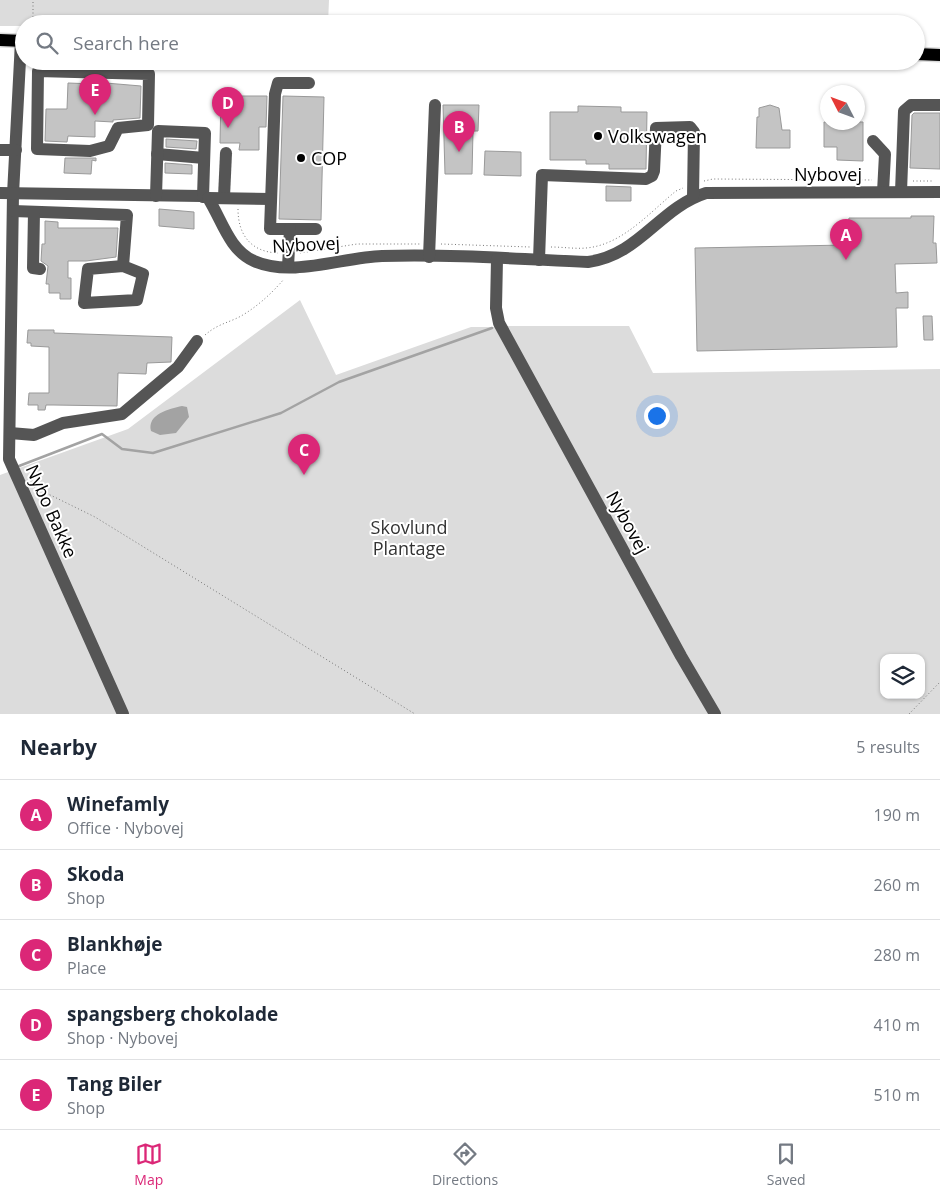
<!DOCTYPE html>
<html lang="en">
<head>
<meta charset="utf-8">
<style>
	:root { --surface:#fff; --page:#f2f2f3; --text:#1f2937; --muted:#747a83; --line:#e0e1e3; --accent:#db2777 }
	body { margin:0; font-family:"Open Sans",sans-serif; background:var(--page); color:var(--text) }
	.controls { position:absolute; right:15px; bottom:15px; display:grid; overflow:hidden; border-radius:10px; box-shadow:0 1px 4px #0004 }
	.controls button { width:45px; height:45px; display:grid; place-items:center; padding:0; border:0; border-bottom:1px solid var(--line); background:var(--surface); color:var(--text); font:25px sans-serif }
	.compass { position:absolute; left:820px; top:85px; width:45px; height:45px; border-radius:50%; background:var(--surface); box-shadow:0 1px 4px #0004; rotate:312deg }
	.you { position:absolute; left:656px; top:415px; width:18px; height:18px; margin:-12px; border:4px solid #fff; border-radius:50%; background:#1a73e8; box-shadow:0 0 0 8px #1a73e833 }
	.badge { display:grid; place-items:center; width:32px; height:32px; border-radius:50%; background:var(--accent); color:#fff; font-size:16px; font-weight:700 }
	.pin { position:absolute; translate:-50% -41px; filter:drop-shadow(0 1px 2px #0008) }
	.pin::after { content:''; position:absolute; top:26px; width:18px; height:15px; background:inherit; clip-path:polygon(0 0,100% 0,50% 100%) }
	.list { margin:0; padding:0; list-style:none }
	h2 { display:flex; justify-content:space-between; align-items:center; height:65px; margin:0; padding:0 20px; font-size:21px }
	h2 small { font-size:16px; font-weight:400; color:var(--muted) }
	.list li { display:grid; grid-template-columns:32px 1fr auto; gap:15px; align-items:center; box-sizing:border-box; height:70px; padding:0 20px; border-top:1px solid var(--line) }
	.list b { display:block; font-size:19px; white-space:nowrap }
	.list p { margin:0; font-size:16px; white-space:nowrap; color:var(--muted) }
	.list em { font-size:16px; font-style:normal; color:var(--muted) }
	.icon { flex:none; width:28px; height:28px; fill:none; stroke:currentColor; stroke-width:2; stroke-linecap:round; stroke-linejoin:round }
	.map { position:relative; flex:none; width:940px; height:714px; overflow:hidden }
	.search { position:absolute; background:var(--surface); box-shadow:0 1px 4px #0004; left:15px; right:15px; top:15px; height:55px; display:flex; align-items:center; gap:12px; box-sizing:border-box; padding:0 18px; border-radius:28px; color:var(--muted); font-size:19px }
	.sheet { height:415px; background:var(--surface) }
	nav { display:flex; justify-content:space-around; align-items:center; box-sizing:border-box; height:70px; border-top:1px solid var(--line); background:var(--surface); font-size:14px; color:var(--muted) }
	nav a { display:grid; justify-items:center; gap:2px }
	nav .on { color:var(--accent) }
	.map>svg:first-child { display:block }
</style>
</head>
<body>
<div class="map">
<svg width="940" height="714" viewBox="0 0 940 714">
	<rect width="100%" height="100%" fill="#fff"/>
	<!-- green -->
	<g fill="#dcdcdc" fill-rule="evenodd">
		<polygon points="0,0 329,0 328,24 24,24 24,26 0,26"/>
		<polygon points="300,300 336,375 471,327 498,327 711,714 0,714 0,475 128,429"/>
		<path d="M504,326H629L653,373L940,369V714H719ZM884,658H921V695H884Z"/>
	</g>
	<!-- water -->
	<path fill="#a3a3a3" d="M182,406L187,407L189,417L176,433L160,435L151,431C147,414 169,409 182,406Z"/>
	<g fill="none" stroke-linecap="round" stroke-linejoin="round">
		<!-- stream -->
		<polyline stroke="#a3a3a3" stroke-width="2.5" points="19,466 102,434 122,449 153,453 281,413 339,382 492,328"/>
	</g>
	<!-- building -->
	<g fill="#c4c4c4" stroke="#999">
		<polygon points="94,82 141,86 140,118 113,120 113,122 95,121 95,137 68,136 67,142 45,141 46,109 67,109 68,83 94,84"/>
		<polygon points="221,96 267,96 266,127 259,127 259,150 239,150 240,143 220,143"/>
		<polygon points="283,96 324,97 321,220 279,219"/>
		<polygon points="443,105 479,105 478,131 473,131 472,174 445,174"/>
		<polygon points="770,105 779,108 782,130 790,130 790,148 756,148 757,117 759,117 759,108"/>
		<polygon points="578,106 621,107 621,112 647,112 646,169 609,169 609,164 586,164 586,160 550,160 550,112 578,112"/>
		<polygon points="914,113 940,113 940,169 910,168 912,115"/>
		<polygon points="824,122 863,122 863,161 837,160 837,147 824,147"/>
		<polygon points="166,139 197,141 196,149 166,147"/>
		<polygon points="485,151 521,152 521,176 484,175"/>
		<polygon points="65,158 96,158 96,161 92,160 91,174 64,173"/>
		<polygon points="165,163 192,165 192,174 165,173"/>
		<polygon points="606,186 631,187 631,201 606,201"/>
		<polygon points="159,209 194,212 194,229 159,226"/>
		<polygon points="911,216 934,216 933,243 936,243 937,263 895,264 896,293 908,292 908,308 896,308 897,347 697,351 695,248 845,245 849,218 911,218"/>
		<polygon points="45,221 58,222 58,228 118,228 116,257 86,261 68,261 68,278 71,278 71,299 60,299 60,293 49,293 49,284 46,284 48,266 41,261 42,244 45,244"/>
		<polygon points="923,316 932,316 933,340 924,340"/>
		<polygon points="28,330 54,330 54,333 172,337 171,362 147,363 146,374 118,373 117,406 54,405 46,405 45,410 38,410 38,405 28,405 29,393 49,393 49,347 31,346 31,343 27,343"/>
	</g>
	<g fill="none" stroke-linecap="round" stroke-linejoin="round">
		<defs>
			<g id="major">
				<polyline points="0,40 24,41"/>
				<polyline points="916,54 940,55"/>
			</g>
		</defs>
		<!-- major casing -->
		<use href="#major" stroke="#dbdbdb" stroke-width="15"/>
		<!-- path -->
		<g stroke="#777" stroke-width="1" stroke-dasharray="1 2.5" stroke-linecap="butt">
			<polyline points="33,24 33,0"/>
			<polyline points="704,181 713,179 872,180"/>
			<polyline points="913,181 932,181"/>
			<path d="M238,209C238,235 251,252 278,253"/>
			<polyline points="441,244 530,247"/>
			<path d="M551,247C563,247 575,249 586,248C622,245 649,213 676,191L683,188"/>
			<polyline points="300,253 357,244 420,244"/>
			<path d="M205,335C220,322 231,323 246,313C260,304 273,292 284,279"/>
			<polyline points="34,487 95,517 415,714"/>
			<polyline points="909,714 940,682"/>
		</g>
		<!-- minor -->
		<g stroke="#555" stroke-width="12">
			<polyline points="21,41 13,194 9,459 123,714"/>
			<polygon points="38,71 149,74 148,125 118,128 109,146 90,151 37,149"/>
			<polyline points="309,83 278,83 275,94 270,229 316,229"/>
			<polyline points="873,141 885,154 883,192"/>
			<polyline points="0,150 16,150"/>
			<polyline points="157,154 204,158"/>
			<polyline points="901,192 904,111 911,105 940,105"/>
			<path d="M0,193L201,196L208,198C222,220 229,250 254,261C291,278 344,257 382,256C450,254 520,259 588,262C640,255 659,208 706,193L940,192"/>
			<polyline points="156,196 158,131 205,133 203,197"/>
			<polyline points="224,197 226,153"/>
			<polyline points="208,198 271,199"/>
			<polyline points="13,211 127,215 123,266 88,269 84,303 137,300 143,274 123,266"/>
			<polyline points="34,212 33,268 40,269"/>
			<polyline points="429,257 435,105"/>
			<polyline points="497,259 496,308 499,323 681,656 715,714"/>
			<polyline points="539,260 542,175 646,179 652,176 654,171 656,128 690,127 694,132 693,197"/>
			<polyline points="288,267 290,229"/>
			<polyline points="10,433 34,435 63,423 122,414 178,367 197,341"/>
		</g>
		<!-- major -->
		<use href="#major" stroke="#000" stroke-width="12"/>
	</g>
	<!-- markers -->
	<g fill="#000" stroke="#fff" stroke-width="2">
		<circle cx="598" cy="136" r="5"/>
		<circle cx="301" cy="158" r="5"/>
	</g>
	<g text-anchor="middle" dominant-baseline="central" stroke-width="4" stroke-linejoin="round" paint-order="stroke">
		<!-- poi labels -->
		<g font-size="18" fill="#000" stroke="#fff" text-anchor="start">
			<text x="608" y="136">Volkswagen</text>
			<text x="311" y="158">COP</text>
		</g>
		<!-- street labels -->
		<g font-size="18" fill="#000" stroke="#fff">
			<text x="828" y="174">Nybovej</text>
			<text transform="translate(306 244) rotate(-3)">Nybovej</text>
			<text transform="translate(52 511) rotate(66)">Nybo Bakke</text>
			<text transform="translate(628 522) rotate(61)">Nybovej</text>
		</g>
		<!-- park labels -->
		<g font-size="18" fill="#333" stroke="#fff">
			<text x="409" y="527">Skovlund<tspan x="409" dy="21">Plantage</tspan></text>
		</g>
	</g>
</svg>
<div class="controls">
<button><svg class="icon" aria-label="layers" viewBox="0 0 24 24"><path d="M12 4l9 5-9 5-9-5zM3 14l9 5 9-5"/></svg></button>
</div>
<svg class="compass" viewBox="-18 -18 36 36"><path d="M0-13l5 13h-10z" fill="#e53935"/><path d="M0 13l5-13h-10z" fill="#747a83"/></svg>
<div class="you"></div>
<div class="pin badge" style="left:846px;top:260px">A</div>
<div class="pin badge" style="left:459px;top:152px">B</div>
<div class="pin badge" style="left:304px;top:475px">C</div>
<div class="pin badge" style="left:228px;top:128px">D</div>
<div class="pin badge" style="left:95px;top:115px">E</div>
<div class="search"><svg class="icon" aria-label="search" viewBox="0 0 24 24"><circle cx="10" cy="10" r="6"/><path d="M15 15l6 6"/></svg>Search here</div>
</div>
<section class="sheet">
<h2>Nearby<small>5 results</small></h2>
<ul class="list">
<li><span class="badge">A</span><div><b>Winefamly</b><p>Office · Nybovej</p></div><em>190 m</em></li>
<li><span class="badge">B</span><div><b>Skoda</b><p>Shop</p></div><em>260 m</em></li>
<li><span class="badge">C</span><div><b>Blankhøje</b><p>Place</p></div><em>280 m</em></li>
<li><span class="badge">D</span><div><b>spangsberg chokolade</b><p>Shop · Nybovej</p></div><em>410 m</em></li>
<li><span class="badge">E</span><div><b>Tang Biler</b><p>Shop</p></div><em>510 m</em></li>
</ul>
</section>
<nav>
<a class="on"><svg class="icon" aria-label="map" viewBox="0 0 24 24"><path d="M3 6l6-2 6 2 6-2v14l-6 2-6-2-6 2zM9 4v14M15 6v14"/></svg>Map</a>
<a><svg class="icon" aria-label="directions" viewBox="0 0 24 24"><path d="M12 3l9 9-9 9-9-9zM9 14v-3h6M13 9l2 2-2 2"/></svg>Directions</a>
<a><svg class="icon" aria-label="saved" viewBox="0 0 24 24"><path d="M7 4h10v16l-5-4-5 4z"/></svg>Saved</a>
</nav>
</body>
</html>
